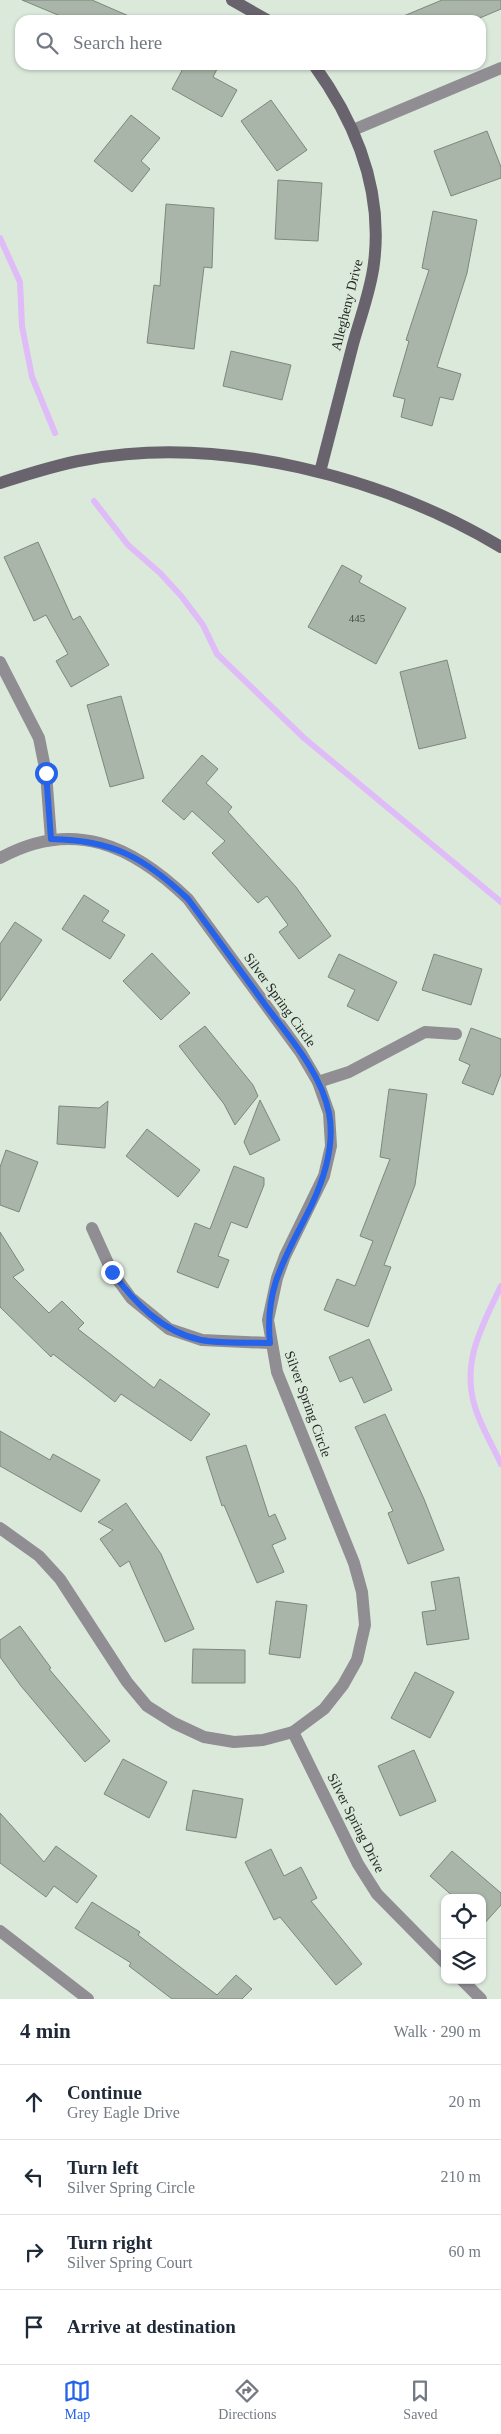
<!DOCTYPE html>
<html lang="en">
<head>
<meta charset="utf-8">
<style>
	:root { --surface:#fff; --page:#f2f2f3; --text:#1f2937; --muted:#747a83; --line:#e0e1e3; --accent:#2563eb }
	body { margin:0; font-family:"Times New Roman",serif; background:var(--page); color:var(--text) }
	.controls { position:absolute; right:15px; bottom:15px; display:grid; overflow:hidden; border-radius:10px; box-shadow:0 1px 4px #0004 }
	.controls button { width:45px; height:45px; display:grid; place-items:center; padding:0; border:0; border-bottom:1px solid var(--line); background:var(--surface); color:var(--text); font:25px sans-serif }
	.stop { position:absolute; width:15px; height:15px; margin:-11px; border:4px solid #2563eb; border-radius:50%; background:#fff }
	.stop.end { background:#2563eb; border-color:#fff; box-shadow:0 1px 5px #0008 }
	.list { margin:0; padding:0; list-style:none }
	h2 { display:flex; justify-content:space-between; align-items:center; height:65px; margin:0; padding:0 20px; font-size:21px }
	h2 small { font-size:16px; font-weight:400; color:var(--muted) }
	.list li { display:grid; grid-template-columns:32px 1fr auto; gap:15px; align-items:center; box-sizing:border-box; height:75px; padding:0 20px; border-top:1px solid var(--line) }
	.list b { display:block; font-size:19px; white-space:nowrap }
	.list p { margin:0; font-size:16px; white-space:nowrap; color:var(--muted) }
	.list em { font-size:16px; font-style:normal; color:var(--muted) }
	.icon { flex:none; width:28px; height:28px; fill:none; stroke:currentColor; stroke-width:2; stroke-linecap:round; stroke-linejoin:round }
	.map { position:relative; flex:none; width:501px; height:1999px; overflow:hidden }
	.search { position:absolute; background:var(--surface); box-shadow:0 1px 4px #0004; left:15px; right:15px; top:15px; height:55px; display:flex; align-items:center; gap:12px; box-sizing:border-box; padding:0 18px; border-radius:15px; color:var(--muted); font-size:19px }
	.sheet { height:365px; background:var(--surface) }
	nav { display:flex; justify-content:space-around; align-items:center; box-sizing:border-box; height:70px; border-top:1px solid var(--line); background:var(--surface); font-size:14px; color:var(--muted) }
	nav a { display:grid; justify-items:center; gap:2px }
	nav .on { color:var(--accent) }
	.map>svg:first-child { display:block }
</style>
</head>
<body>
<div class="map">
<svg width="501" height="1999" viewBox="0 0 501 1999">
	<rect width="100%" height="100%" fill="#dbe9db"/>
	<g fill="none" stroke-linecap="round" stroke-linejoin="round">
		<!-- stream -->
		<g stroke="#dfbbf8" stroke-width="6">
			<polyline points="0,238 20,282 22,326 32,377 55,433"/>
			<polyline points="94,501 128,545 160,573 182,597 203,625 217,654 304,738 501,902"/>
			<path d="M501,1286C482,1326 461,1362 475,1407C481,1427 493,1446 501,1464"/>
		</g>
	</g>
	<!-- building -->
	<g fill="#a8b5a8" stroke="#7b887b">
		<polygon points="22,0 92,0 138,20 70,20"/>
		<polygon points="442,0 501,0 501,9 475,20 394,20"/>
		<polygon points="185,65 219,65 213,77 237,90 222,117 172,89"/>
		<polygon points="271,100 307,150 277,171 241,121"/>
		<polygon points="131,115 160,138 141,161 150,169 132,192 94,161"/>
		<polygon points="487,131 501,167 501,178 451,196 434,151"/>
		<polygon points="278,180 322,183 318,241 275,239"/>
		<polygon points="166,204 214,208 212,268 204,267 194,349 147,343 154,285 160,286"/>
		<polygon points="433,211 477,220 467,273 437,367 461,374 453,400 440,397 432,426 401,417 405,399 393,396 409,341 406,340 429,270 422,268"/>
		<polygon points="231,351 291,365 282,400 223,386"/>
		<polygon points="38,542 73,620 80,616 109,665 71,687 56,661 68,654 46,615 34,621 4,557"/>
		<polygon points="342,565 362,576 359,582 406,608 376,664 308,627"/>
		<polygon points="447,660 466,738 419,749 400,672"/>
		<polygon points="121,696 144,778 110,787 87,705"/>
		<polygon points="202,755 218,769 206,783 232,807 228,812 296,887 331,936 299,959 279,932 288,925 267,896 258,903 212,853 225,841 192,811 184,820 162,801"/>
		<polygon points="84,895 109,911 102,921 125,935 110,959 62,929"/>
		<polygon points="15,922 42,940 0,1001 0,944"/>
		<polygon points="152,953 190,993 161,1020 123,981"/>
		<polygon points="339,954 397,982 378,1021 347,1006 355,990 328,977"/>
		<polygon points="434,954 482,969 471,1005 422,990"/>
		<polygon points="205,1026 253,1085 258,1096 235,1125 224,1104 179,1046"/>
		<polygon points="471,1028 501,1039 501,1074 493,1095 462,1083 470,1065 459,1060"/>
		<polygon points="389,1089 427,1094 415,1185 384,1265 391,1267 368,1327 324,1310 337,1279 355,1286 373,1241 360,1236 390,1159 380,1157"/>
		<polygon points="260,1100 280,1140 250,1155 244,1142"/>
		<polygon points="108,1101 105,1148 57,1144 59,1106 99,1108"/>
		<polygon points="147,1129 200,1170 178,1197 126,1156"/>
		<polygon points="6,1150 38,1162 19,1212 0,1205 0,1167"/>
		<polygon points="234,1166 264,1178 264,1185 247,1228 231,1222 218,1256 229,1260 218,1288 177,1272 195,1223 210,1229"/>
		<polygon points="0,1232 24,1270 13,1277 49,1313 62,1301 84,1323 78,1329 154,1388 160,1379 210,1414 191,1441 121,1394 115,1402 53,1354 51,1357 0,1307"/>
		<polygon points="369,1339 392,1390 364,1403 352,1377 340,1382 329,1357"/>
		<polygon points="385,1414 424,1499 444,1550 408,1564 388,1513 393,1511 355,1427"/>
		<polygon points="0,1431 50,1460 53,1454 100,1480 81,1512 0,1466"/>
		<polygon points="246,1445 269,1517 275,1514 286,1539 272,1545 284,1572 257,1583 224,1505 222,1506 206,1457"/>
		<polygon points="126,1503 161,1554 194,1629 165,1642 129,1561 120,1567 100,1539 113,1530 98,1522"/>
		<polygon points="459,1577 469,1639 427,1645 422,1612 436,1610 431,1582"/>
		<polygon points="276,1601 307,1605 300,1658 269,1654"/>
		<polygon points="20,1626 51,1668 49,1669 110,1741 85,1762 21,1686 0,1657 0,1640"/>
		<polygon points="193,1649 245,1650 245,1683 192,1683"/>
		<polygon points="415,1672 454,1692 430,1738 391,1718"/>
		<polygon points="414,1750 436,1801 400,1816 378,1766"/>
		<polygon points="123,1759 167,1782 149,1818 104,1794"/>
		<polygon points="193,1790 243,1799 236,1838 186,1830"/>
		<polygon points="0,1813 44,1862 56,1846 97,1876 77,1903 54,1886 46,1897 0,1863"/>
		<polygon points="271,1849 284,1876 301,1867 317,1898 311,1901 362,1964 336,1985 280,1917 274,1920 245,1862"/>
		<polygon points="452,1851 501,1893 501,1905 482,1926 482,1898 455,1898 430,1876"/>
		<polygon points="92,1902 140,1932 138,1935 217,1995 236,1975 252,1989 242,1999 172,1999 129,1966 131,1963 75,1928"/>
	</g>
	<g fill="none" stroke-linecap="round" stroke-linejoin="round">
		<!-- street -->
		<g stroke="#908d93" stroke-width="12">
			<polyline points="353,130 501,68"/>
			<polyline points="0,662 39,738 46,773 51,839"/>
			<path d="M0,858C73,818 132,845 188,899L301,1053L318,1082L329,1113L331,1146L324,1176L285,1256L277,1278L268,1320L277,1372L354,1563L362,1592L365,1625L357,1660L343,1685L324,1709L293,1732L263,1740L234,1742L204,1737L174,1723L147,1706L127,1682L60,1579L39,1556L0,1528"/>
			<polyline points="318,1082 349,1072 425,1032 456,1034"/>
			<polyline points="92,1228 112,1272 131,1298 169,1329 202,1340 270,1343"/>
			<polyline points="293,1732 358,1864 377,1894 445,1963"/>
			<polyline points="0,1931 88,1999"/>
			<polyline points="462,1980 481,1999"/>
		</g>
		<!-- secondary -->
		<g stroke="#69636d" stroke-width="12">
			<polyline points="232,0 267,20"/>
			<path d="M314,65C356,123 383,191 374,263C371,290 360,318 353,344C342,387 331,429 320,472"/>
			<path d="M0,483C28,474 55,465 84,460C220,434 384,477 501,547"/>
		</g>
	</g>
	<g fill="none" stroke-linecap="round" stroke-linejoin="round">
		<!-- route -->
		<path stroke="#2563eb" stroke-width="6" d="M46,773L51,839C112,840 144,857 188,899C214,934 240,970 266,1006C290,1038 321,1073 329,1113C335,1144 325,1176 312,1204C288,1254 264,1285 270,1343C248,1342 223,1344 201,1340C162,1332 135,1303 112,1272"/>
	</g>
	<g text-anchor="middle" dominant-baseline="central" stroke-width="4" stroke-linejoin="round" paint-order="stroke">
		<!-- number labels -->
		<g font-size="11" fill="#454d45">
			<text x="357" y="618">445</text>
		</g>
		<!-- street labels -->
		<g font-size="14" fill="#242a24" stroke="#dbe9db">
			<text transform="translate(347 305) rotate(-76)">Allegheny Drive</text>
			<text transform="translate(280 1000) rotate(54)">Silver Spring Circle</text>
			<text transform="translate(308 1404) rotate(70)">Silver Spring Circle</text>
			<text transform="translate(356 1823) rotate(63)">Silver Spring Drive</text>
		</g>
	</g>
</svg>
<div class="controls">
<button><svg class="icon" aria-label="locate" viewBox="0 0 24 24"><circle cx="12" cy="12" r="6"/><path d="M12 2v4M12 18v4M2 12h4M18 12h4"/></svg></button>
<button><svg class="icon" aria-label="layers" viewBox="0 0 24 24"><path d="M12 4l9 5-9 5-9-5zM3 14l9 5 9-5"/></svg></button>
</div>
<div class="stop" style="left:46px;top:773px"></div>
<div class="stop end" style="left:112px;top:1272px"></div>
<div class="search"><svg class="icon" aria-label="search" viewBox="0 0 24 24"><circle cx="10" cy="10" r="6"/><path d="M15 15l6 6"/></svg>Search here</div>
</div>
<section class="sheet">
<h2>4 min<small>Walk · 290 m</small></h2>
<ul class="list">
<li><svg class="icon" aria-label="ahead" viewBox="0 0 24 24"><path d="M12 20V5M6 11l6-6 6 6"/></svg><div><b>Continue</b><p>Grey Eagle Drive</p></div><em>20 m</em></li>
<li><svg class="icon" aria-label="left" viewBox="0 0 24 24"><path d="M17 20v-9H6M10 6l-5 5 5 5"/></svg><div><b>Turn left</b><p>Silver Spring Circle</p></div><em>210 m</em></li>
<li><svg class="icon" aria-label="right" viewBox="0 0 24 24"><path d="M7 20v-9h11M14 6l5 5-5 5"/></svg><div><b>Turn right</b><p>Silver Spring Court</p></div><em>60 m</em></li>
<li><svg class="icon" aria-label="arrive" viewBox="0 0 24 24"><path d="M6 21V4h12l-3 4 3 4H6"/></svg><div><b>Arrive at destination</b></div></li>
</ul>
</section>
<nav>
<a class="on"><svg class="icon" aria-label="map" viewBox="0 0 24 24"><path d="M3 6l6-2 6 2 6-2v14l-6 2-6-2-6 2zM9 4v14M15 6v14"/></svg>Map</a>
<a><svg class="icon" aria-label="directions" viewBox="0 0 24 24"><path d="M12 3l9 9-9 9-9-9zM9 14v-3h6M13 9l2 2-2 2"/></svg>Directions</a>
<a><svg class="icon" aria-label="saved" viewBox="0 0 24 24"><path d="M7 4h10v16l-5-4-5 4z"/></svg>Saved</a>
</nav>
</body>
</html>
